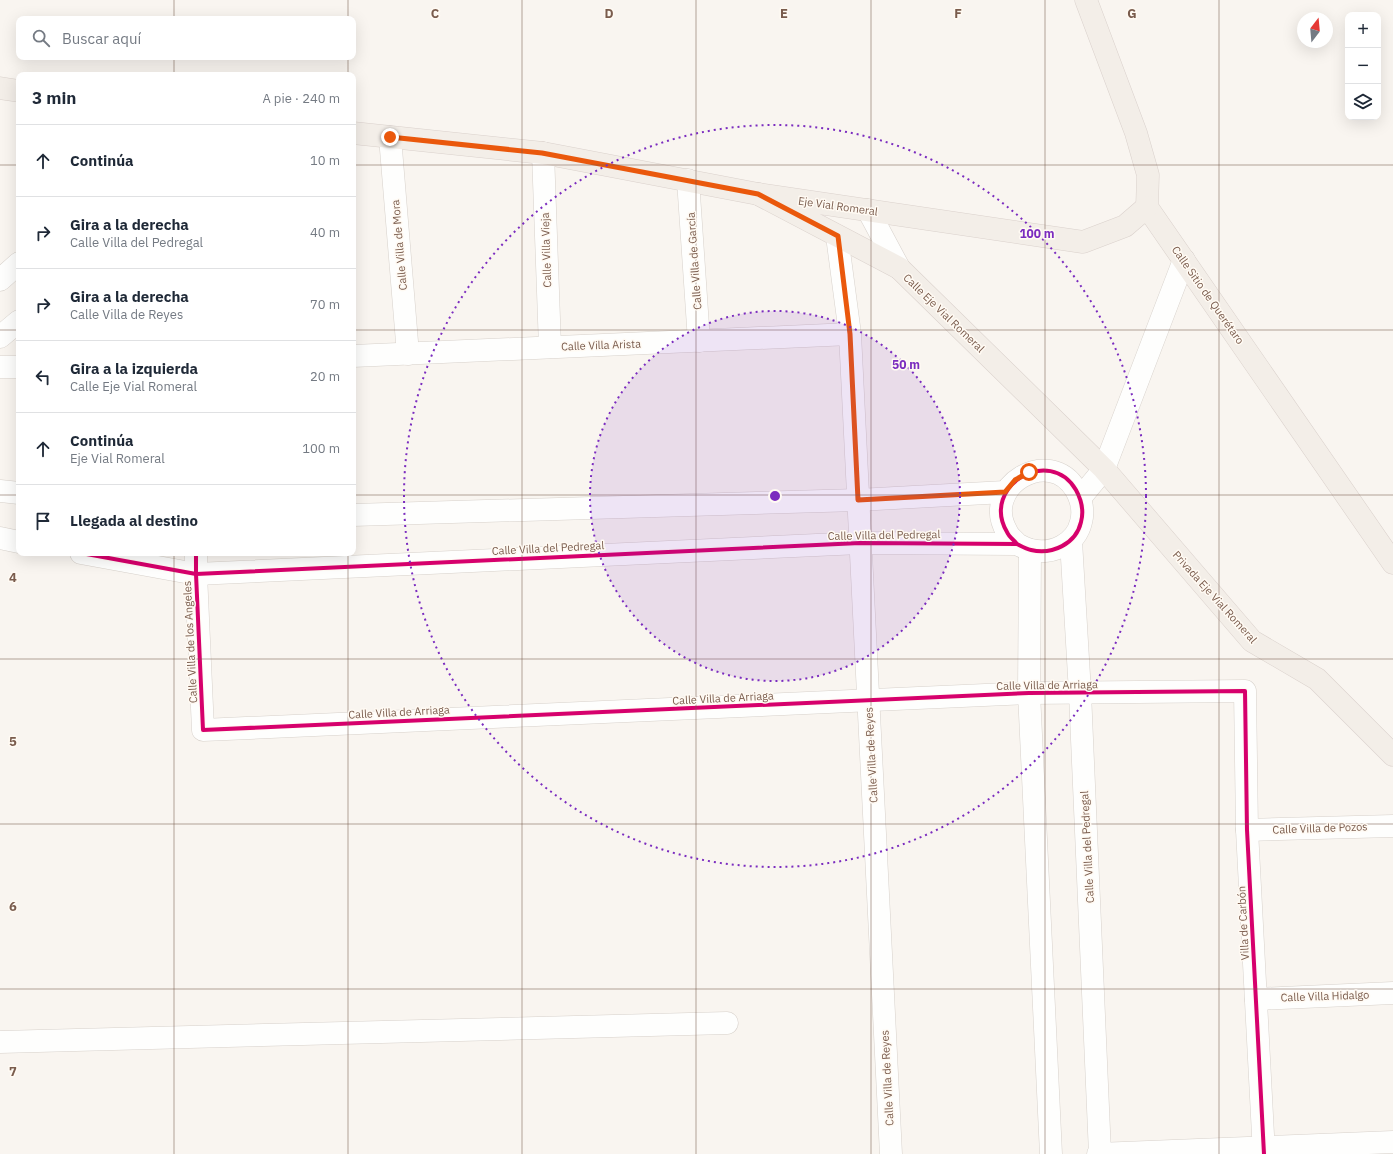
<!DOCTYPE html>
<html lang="es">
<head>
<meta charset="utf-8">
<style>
	:root { --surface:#fff; --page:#f6f6f7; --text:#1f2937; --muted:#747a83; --line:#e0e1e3 }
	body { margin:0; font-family:"IBM Plex Sans",sans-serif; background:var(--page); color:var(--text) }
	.controls { position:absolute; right:12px; top:12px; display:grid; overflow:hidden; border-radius:8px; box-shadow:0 4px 16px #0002 }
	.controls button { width:36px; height:36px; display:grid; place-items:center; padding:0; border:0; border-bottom:1px solid var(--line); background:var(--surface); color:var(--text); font:20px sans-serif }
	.compass { position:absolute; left:1297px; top:12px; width:36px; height:36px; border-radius:50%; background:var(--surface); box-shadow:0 4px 16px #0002; rotate:16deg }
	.stop { position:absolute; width:12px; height:12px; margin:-9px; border:3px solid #ea580c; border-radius:50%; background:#fff }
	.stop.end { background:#ea580c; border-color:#fff; box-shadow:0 1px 4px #0008 }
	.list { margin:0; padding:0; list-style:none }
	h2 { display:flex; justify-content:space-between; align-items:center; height:52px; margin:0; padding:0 16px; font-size:17px }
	h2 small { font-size:13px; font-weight:400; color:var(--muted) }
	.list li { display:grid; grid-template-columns:26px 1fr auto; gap:12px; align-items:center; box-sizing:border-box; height:72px; padding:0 16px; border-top:1px solid var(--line) }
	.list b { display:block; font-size:15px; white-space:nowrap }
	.list p { margin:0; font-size:13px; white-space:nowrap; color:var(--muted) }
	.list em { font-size:13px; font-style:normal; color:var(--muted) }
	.icon { flex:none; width:22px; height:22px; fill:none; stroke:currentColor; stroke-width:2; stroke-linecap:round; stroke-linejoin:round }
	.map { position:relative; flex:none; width:1393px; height:1154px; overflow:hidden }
	.search { position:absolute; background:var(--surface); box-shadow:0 4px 16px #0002; left:16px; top:16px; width:340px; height:44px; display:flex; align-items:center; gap:10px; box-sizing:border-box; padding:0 14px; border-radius:8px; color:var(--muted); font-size:15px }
	.panel { position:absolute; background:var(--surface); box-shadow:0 4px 16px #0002; left:16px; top:72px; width:340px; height:484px; border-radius:8px }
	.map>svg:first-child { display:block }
</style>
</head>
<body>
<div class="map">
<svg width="1393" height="1154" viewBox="0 0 1393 1154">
	<rect width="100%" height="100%" fill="#f9f5f0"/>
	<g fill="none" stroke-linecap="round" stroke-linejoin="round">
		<defs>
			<g id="minor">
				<polyline points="390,137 408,354"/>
				<polyline points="543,153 550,347"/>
				<polyline points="688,180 699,341"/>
				<polyline points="868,210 899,268"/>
				<polyline points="837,236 850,334 891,1154"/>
				<polyline points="0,280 19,263"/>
				<polyline points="0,337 19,321"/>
				<polyline points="353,356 850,334"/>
				<polyline points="0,367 19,367"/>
				<polyline points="0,491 19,493"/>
				<polyline points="1081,497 1104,469 1184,260"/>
				<polyline points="353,515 858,500 1005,492"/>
				<polyline points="0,538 19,542"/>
				<polyline points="1071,541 1080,693 1100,1154"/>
				<polyline points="1030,550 1029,693 1051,1154"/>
				<path d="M81,553L196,574L860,543L1017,544C1021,546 1026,549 1031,550C1052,555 1076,544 1081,522C1084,511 1082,501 1076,490C1050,445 980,486 1007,532C1009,537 1014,540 1017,544"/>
				<polyline points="196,553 196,574 203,730 1029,693 1245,691 1247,830 1264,1154"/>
				<polyline points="1247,830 1393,826"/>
				<polyline points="1256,999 1393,993"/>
				<polyline points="0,1042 727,1023"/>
				<polyline points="1098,1154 1393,1142"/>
			</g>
			<g id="major">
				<polyline points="1086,0 1136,133 1148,175 1147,207 1393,563"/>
				<polyline points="0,88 19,91"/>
				<polyline points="353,133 543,153 758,194 1083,242 1125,226 1147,207"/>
				<polyline points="758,194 899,268 1104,469 1252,641 1317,679 1393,755"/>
			</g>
		</defs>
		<!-- minor casing -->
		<use href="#minor" stroke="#d7d1cb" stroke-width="23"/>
		<!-- major casing -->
		<use href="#major" stroke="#dad1cc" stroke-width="23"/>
		<!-- minor -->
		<use href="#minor" stroke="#fefefd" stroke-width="22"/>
		<!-- major -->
		<use href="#major" stroke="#f3eee8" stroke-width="22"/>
		<defs>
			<g id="cycleway">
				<path d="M81,553L196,574L860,543L1017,544C1021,546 1026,549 1031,550C1052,555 1076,544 1081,522C1084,511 1082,501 1076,490C1050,445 980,486 1007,532C1009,537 1014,540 1017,544"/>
				<polyline points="196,553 196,574 203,730 1029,693 1245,691 1247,830 1264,1154"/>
			</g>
		</defs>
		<!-- cycleway casing -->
		<use href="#cycleway" stroke="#fffaf3" stroke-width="6"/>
		<!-- cycleway -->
		<use href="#cycleway" stroke="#d6006c" stroke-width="4"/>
	</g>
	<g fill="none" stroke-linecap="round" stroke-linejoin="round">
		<!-- route -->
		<polyline stroke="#ea580c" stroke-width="5" points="390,137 542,153 758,194 838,236 850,334 858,500 1005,492 1015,480 1029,472"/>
	</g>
	<!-- grid -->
	<path fill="none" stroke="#7a5c4d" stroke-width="1" stroke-opacity="0.55" d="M174,0V19M348,0V19M522,0V1154M696,0V1154M871,0V1154M1045,0V1154M1219,0V1154M174,57V75M348,57V75M0,165H19M353,165H1393M0,330H19M353,330H1393M0,495H19M353,495H1393M174,553V1154M348,553V1154M0,659H1393M0,824H1393M0,989H1393"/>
	<!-- distance rings -->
	<circle cx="775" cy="496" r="185" fill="#7b2cbf" fill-opacity=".12"/>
	<g fill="none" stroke="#7b2cbf" stroke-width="2" stroke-dasharray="2 4">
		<circle cx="775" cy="496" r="185"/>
		<circle cx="775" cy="496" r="371"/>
	</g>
	<g text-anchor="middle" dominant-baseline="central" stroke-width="3" stroke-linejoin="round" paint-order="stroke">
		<!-- street labels -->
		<g font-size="11" fill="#7a5c4d" stroke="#fffaf3">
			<text transform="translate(838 206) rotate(8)">Eje Vial Romeral</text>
			<text transform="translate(399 245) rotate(-95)">Calle Villa de Mora</text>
			<text transform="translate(546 250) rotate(-92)">Calle Villa Vieja</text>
			<text transform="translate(694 261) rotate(-94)">Calle Villa de García</text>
			<text transform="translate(1208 295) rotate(55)">Calle Sitio de Querétaro</text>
			<text transform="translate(944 313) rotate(44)">Calle Eje Vial Romeral</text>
			<text transform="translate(601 345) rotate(-2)">Calle Villa Arista</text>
			<text transform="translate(884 535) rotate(-1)">Calle Villa del Pedregal</text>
			<text transform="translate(548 548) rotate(-3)">Calle Villa del Pedregal</text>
			<text transform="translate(1215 597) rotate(48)">Privada Eje Vial Romeral</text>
			<text transform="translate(190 642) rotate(-93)">Calle Villa de los Angeles</text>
			<text transform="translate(1047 685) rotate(-1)">Calle Villa de Arriaga</text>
			<text transform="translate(723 698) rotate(-3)">Calle Villa de Arriaga</text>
			<text transform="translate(399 712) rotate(-3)">Calle Villa de Arriaga</text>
			<text transform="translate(871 755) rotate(-93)">Calle Villa de Reyes</text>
			<text transform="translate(1320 828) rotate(-2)">Calle Villa de Pozos</text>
			<text transform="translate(1087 847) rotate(-93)">Calle Villa del Pedregal</text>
			<text transform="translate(1243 923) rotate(-93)">Villa de Carbón</text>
			<text transform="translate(1325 996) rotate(-2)">Calle Villa Hidalgo</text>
			<text transform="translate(887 1078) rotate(-93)">Calle Villa de Reyes</text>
		</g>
	</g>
	<g font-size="13" text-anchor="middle" font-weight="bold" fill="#7a5c4d" stroke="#fffaf3" stroke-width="3" stroke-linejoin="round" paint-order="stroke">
		<text x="435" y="18">C</text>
		<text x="609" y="18">D</text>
		<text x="784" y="18">E</text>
		<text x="958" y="18">F</text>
		<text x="1132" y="18">G</text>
		<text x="13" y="582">4</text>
		<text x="13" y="746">5</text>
		<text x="13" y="911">6</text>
		<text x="13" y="1076">7</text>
	</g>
	<circle cx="775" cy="496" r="6" fill="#7b2cbf" stroke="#fffaf3" stroke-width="2"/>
	<g font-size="12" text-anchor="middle" font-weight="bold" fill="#7b2cbf" stroke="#fffaf3" stroke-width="3" stroke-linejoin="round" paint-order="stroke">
		<text x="1037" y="238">100 m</text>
		<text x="906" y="369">50 m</text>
	</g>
</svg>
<div class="controls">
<button>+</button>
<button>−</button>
<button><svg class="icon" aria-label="layers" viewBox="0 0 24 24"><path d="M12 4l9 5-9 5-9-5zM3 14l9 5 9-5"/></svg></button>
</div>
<svg class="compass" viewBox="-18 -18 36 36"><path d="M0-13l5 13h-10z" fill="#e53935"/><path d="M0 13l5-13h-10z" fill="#747a83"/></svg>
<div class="stop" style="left:1029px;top:472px"></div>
<div class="stop end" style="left:390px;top:137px"></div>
<div class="search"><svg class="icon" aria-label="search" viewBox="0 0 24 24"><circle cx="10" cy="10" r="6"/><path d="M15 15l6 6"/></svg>Buscar aquí</div>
<section class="panel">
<h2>3 min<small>A pie · 240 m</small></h2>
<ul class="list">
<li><svg class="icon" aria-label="ahead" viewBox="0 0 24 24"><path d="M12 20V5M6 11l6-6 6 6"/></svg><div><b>Continúa</b></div><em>10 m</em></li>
<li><svg class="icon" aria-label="right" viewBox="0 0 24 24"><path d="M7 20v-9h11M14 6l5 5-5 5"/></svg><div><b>Gira a la derecha</b><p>Calle Villa del Pedregal</p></div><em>40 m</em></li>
<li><svg class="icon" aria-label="right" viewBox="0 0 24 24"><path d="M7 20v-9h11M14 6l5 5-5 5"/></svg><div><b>Gira a la derecha</b><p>Calle Villa de Reyes</p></div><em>70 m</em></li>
<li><svg class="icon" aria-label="left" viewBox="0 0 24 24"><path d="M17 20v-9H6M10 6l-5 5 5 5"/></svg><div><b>Gira a la izquierda</b><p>Calle Eje Vial Romeral</p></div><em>20 m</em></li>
<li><svg class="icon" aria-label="ahead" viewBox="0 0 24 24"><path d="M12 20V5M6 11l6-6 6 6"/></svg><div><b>Continúa</b><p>Eje Vial Romeral</p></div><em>100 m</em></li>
<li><svg class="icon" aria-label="arrive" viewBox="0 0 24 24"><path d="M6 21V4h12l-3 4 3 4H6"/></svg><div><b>Llegada al destino</b></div></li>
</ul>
</section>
</div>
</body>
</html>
